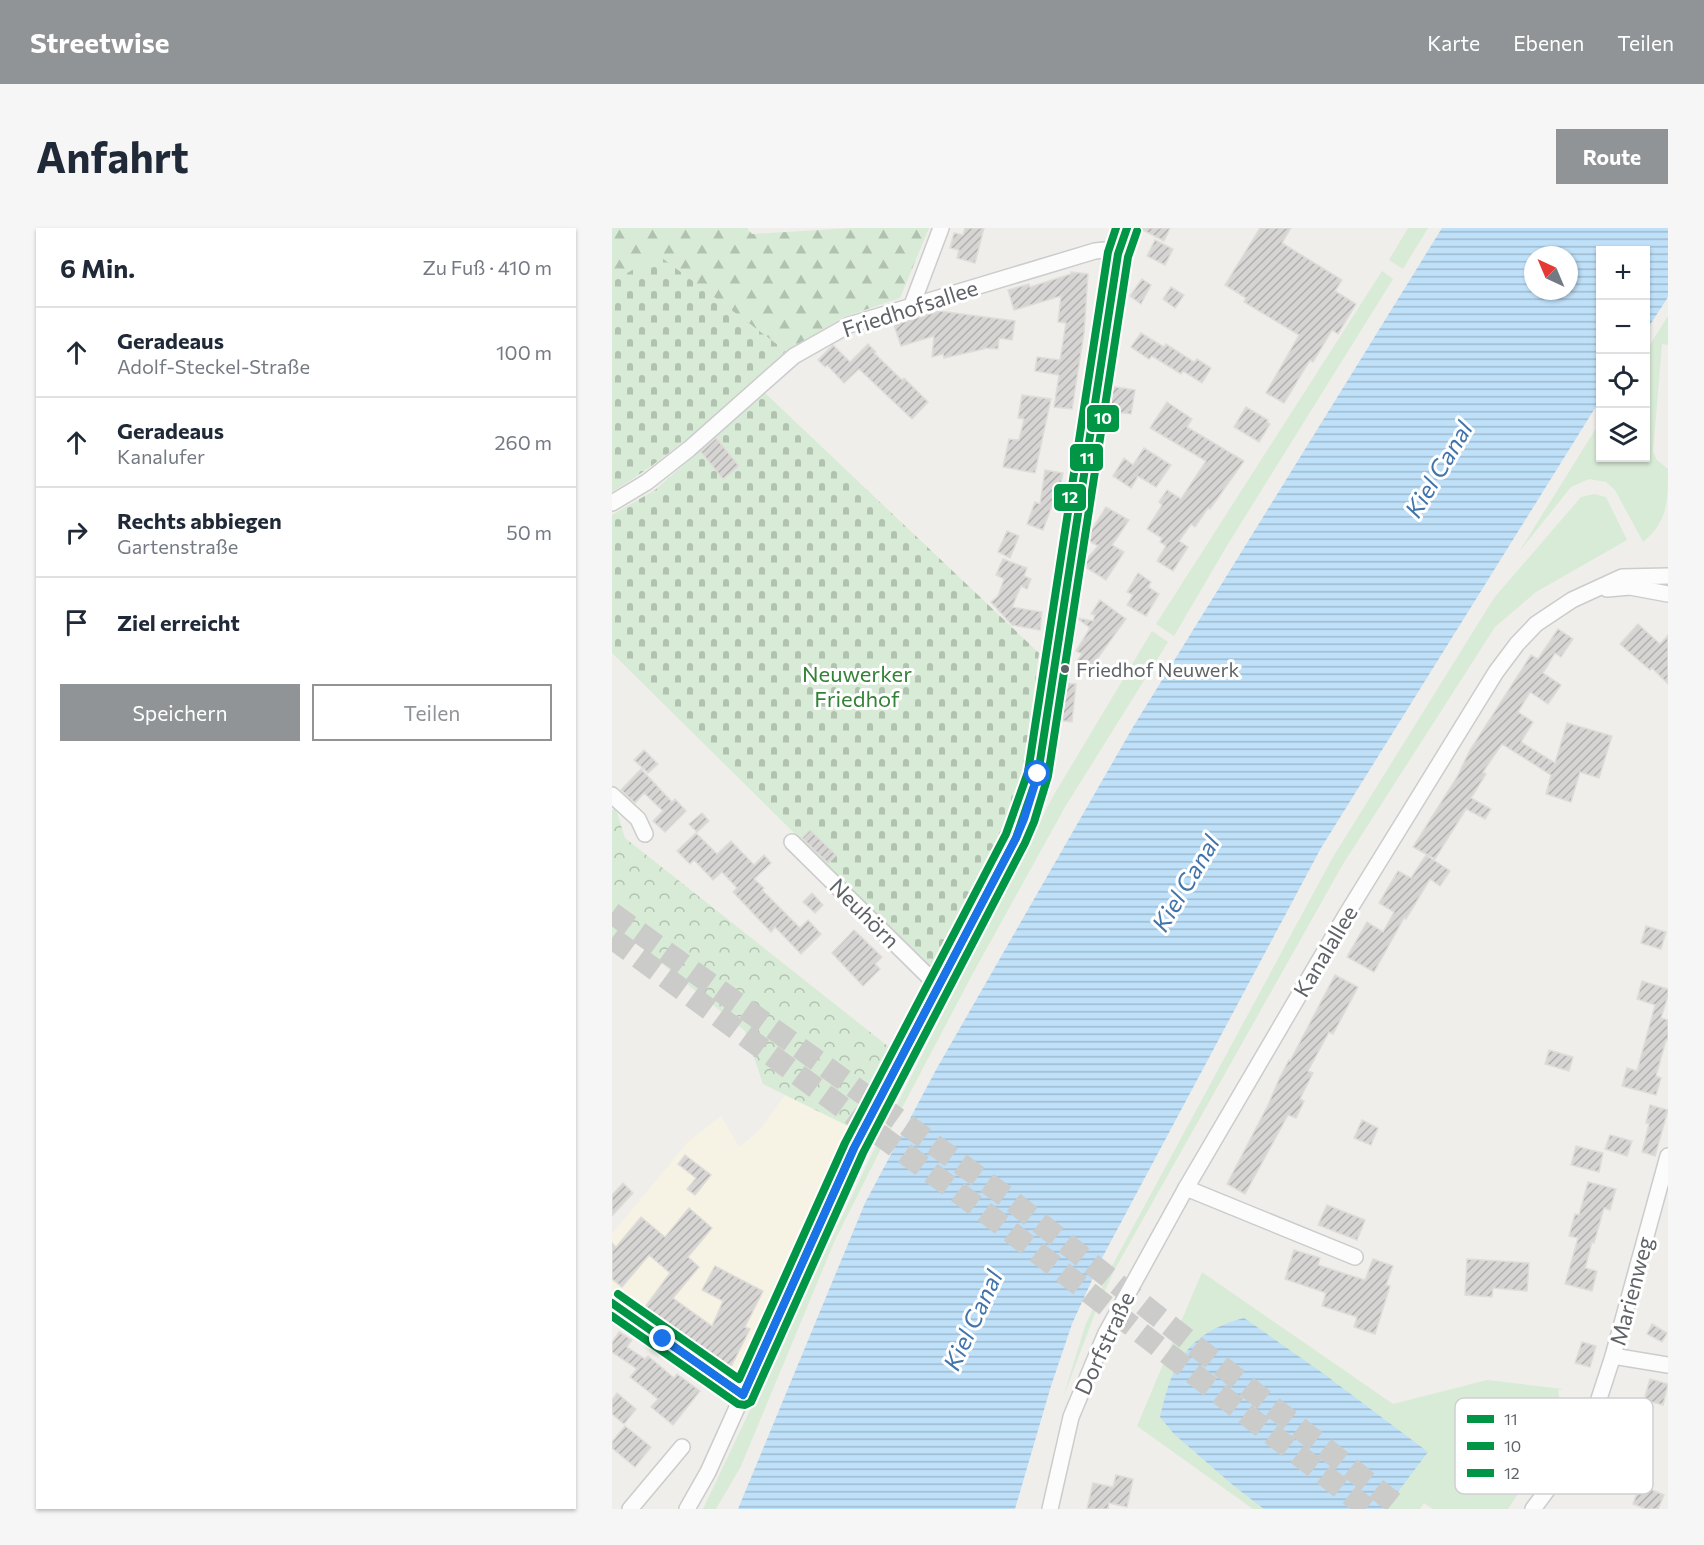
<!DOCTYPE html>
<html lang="de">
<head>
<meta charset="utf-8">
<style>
	:root { --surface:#fff; --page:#f6f6f7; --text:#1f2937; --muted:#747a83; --line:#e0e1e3; --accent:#919496 }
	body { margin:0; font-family:Commissioner,sans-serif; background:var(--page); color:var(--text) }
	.controls { position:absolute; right:18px; top:18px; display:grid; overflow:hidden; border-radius:0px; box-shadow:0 2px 4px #0004 }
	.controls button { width:54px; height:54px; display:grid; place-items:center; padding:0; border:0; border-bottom:2px solid var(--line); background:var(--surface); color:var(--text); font:30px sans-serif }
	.compass { position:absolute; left:912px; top:18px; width:54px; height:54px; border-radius:50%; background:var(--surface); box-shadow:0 2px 4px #0004; rotate:316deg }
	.stop { position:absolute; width:18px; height:18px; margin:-14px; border:4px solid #1a73e8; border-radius:50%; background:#fff }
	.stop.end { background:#1a73e8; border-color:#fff; box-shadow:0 2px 6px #0008 }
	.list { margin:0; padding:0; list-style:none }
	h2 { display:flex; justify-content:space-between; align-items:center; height:78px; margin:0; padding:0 24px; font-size:26px }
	h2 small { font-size:20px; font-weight:400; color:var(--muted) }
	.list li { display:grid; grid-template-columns:39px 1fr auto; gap:18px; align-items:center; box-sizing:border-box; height:90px; padding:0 24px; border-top:2px solid var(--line) }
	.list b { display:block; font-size:22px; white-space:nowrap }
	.list p { margin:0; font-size:20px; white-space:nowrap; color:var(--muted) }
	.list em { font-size:20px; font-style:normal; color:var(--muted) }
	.actions { display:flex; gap:12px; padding:18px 24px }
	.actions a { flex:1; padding:14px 0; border:2px solid var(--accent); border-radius:0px; text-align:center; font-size:21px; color:var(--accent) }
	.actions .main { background:var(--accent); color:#fff }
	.icon { flex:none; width:33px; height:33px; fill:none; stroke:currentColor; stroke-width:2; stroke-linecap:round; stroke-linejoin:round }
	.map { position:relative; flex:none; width:1056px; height:1281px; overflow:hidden; border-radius:0px }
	header { display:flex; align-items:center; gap:36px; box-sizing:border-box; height:84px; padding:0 30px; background:var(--accent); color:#fff }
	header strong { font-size:28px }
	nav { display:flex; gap:33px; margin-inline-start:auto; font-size:21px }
	.intro { display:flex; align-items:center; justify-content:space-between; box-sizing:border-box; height:144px; padding:0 36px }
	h1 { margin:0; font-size:42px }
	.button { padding:15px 27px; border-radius:0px; background:var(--accent); color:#fff; font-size:21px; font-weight:700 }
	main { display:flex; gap:36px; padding:0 36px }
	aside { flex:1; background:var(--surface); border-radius:0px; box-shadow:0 2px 4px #0004 }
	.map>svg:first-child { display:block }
</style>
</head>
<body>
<header>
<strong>Streetwise</strong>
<nav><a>Karte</a><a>Ebenen</a><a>Teilen</a></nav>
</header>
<div class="intro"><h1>Anfahrt</h1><a class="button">Route</a></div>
<main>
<aside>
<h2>6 Min.<small>Zu Fuß · 410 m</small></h2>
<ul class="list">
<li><svg class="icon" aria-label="ahead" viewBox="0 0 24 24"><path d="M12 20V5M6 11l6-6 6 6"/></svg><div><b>Geradeaus</b><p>Adolf-Steckel-Straße</p></div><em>100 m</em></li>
<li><svg class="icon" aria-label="ahead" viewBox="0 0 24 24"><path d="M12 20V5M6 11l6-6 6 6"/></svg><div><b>Geradeaus</b><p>Kanalufer</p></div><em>260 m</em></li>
<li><svg class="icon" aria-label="right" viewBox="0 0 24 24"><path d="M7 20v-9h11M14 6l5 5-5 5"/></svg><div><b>Rechts abbiegen</b><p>Gartenstraße</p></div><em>50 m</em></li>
<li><svg class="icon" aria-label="arrive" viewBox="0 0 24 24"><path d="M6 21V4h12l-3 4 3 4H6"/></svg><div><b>Ziel erreicht</b></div></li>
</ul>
<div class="actions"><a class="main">Speichern</a><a>Teilen</a></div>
</aside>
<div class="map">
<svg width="1056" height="1281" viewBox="0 0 1056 1281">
	<defs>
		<pattern id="forest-firs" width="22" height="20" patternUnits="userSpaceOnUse" patternTransform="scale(1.5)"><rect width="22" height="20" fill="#d8ebd6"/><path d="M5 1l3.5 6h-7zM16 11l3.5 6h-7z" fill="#b2c2b1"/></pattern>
		<pattern id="cemetery-stones" width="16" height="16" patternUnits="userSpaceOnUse" patternTransform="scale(1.5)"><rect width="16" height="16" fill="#d8ebd6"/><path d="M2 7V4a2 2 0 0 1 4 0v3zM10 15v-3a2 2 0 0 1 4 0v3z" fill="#b2c2b1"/></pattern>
		<pattern id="park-crowns" width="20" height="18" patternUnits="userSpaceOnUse" patternTransform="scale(1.5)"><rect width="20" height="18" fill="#d8ebd6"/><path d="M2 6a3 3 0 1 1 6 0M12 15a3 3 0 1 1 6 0" fill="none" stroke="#b2c2b1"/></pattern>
		<pattern id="water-rules" width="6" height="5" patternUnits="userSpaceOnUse" patternTransform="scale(1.5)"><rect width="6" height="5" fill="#bfe0f9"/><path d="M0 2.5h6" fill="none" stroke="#9eb9cd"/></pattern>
		<pattern id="building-hatch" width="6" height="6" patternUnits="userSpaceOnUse" patternTransform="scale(1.5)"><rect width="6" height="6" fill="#d6d5d3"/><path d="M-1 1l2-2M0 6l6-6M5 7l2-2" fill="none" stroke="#b1b0af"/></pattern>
	</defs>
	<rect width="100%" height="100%" fill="#efeeea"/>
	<!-- commercial -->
	<polygon fill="#f7f3e4" points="173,867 236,898 130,1145 116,1150 0,1066 0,1006 76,914 109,888 127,919 149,901"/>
	<!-- grass -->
	<g fill="#d8ebd6">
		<polygon points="796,0 816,0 791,41 777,32"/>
		<polygon points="770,43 781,51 616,316 562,408 544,396"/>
		<path d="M1056,88V117L1050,116L1041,224L1045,232L1056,241C1056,272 1056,294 1031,314L1003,262L994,254L977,251L959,259L907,324L988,194V230H1034V123Z"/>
		<polygon points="982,266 994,269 1015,312 924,364 883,399 731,636 503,1041 485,1080 451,1170 473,1098 500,1038 721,629 882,370 969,269"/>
		<polygon points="540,403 556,414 453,579 360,747 280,899 223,1012 129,1238 104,1281 91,1281 257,932 440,570"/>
		<polygon points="590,1044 781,1176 875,1152 951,1161 946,1162 950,1190 943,1210 896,1281 821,1281 812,1275 808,1281 641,1281 525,1198"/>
	</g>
	<!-- forest -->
	<polygon fill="url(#forest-firs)" points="0,0 135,0 140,6 239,0 317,0 288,70 232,89 174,123 46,28 0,54"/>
	<!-- cemetery -->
	<g fill="url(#cemetery-stones)">
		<path d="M46,27L174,123C119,173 64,226 0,264V54Z"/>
		<polygon points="153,165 427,425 414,524 404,570 390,610 321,742 0,425 0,287 43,262"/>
	</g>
	<!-- park -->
	<polygon fill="url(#park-crowns)" points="3,578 13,610 277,819 236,898 151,856 133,803 8,702 0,712 0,583"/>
	<!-- water -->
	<g fill="url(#water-rules)" fill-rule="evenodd">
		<path d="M830,0H1056V69L1034,103V22H988V172L709,620L490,1030L460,1096L439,1158L403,1281H126L253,975L325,840L521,499ZM921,27H957V63H921Z"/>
		<path d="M632,1090L712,1146L816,1224L773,1281H652L622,1258L562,1206L548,1189C560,1135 575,1105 632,1090Z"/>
	</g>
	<!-- building -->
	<g fill="url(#building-hatch)" stroke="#deddd9" stroke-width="1.5">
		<polygon points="353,0 372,0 363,35 345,30 347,22 338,20 342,5 351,7"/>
		<polygon points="527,0 558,0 552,13"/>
		<polygon points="648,0 679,0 670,15 730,52 723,63 744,76 726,106 720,102 701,134 698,132 672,175 654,165 687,107 632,74 634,70 613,57"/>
		<polygon points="543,12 561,21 553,37 535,28"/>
		<polygon points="459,44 476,46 472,105 460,181 442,179 447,147 423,143 425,129 448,132 454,95 446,94 449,68 402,82 396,62 417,56 418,59 459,46"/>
		<polygon points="530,51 539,57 529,76 518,68"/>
		<polygon points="559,59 572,67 563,80 551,71"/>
		<polygon points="327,83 403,93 400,112 387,110 386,121 372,120 372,121 332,130 331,126 320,129 322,108 289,118 282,97"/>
		<polygon points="529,105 552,119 554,116 582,134 585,131 599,140 590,155 571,143 569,146 540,128 537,131 519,119"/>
		<polygon points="256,116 264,124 262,125 290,152 292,150 316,174 300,191 247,141 232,155 215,137 213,139 206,132 221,117 238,134"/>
		<polygon points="497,158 523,162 519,186 493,183"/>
		<polygon points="410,167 439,171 423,245 391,239 397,211 407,212 412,191 406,190"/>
		<polygon points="555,174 580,191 575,199 632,233 598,281 596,280 583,299 579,296 567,313 576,319 561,343 545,333 554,318 548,314 550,310 535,301 550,277 547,274 555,262 569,271 594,233 538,200"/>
		<polygon points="634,179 656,192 655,194 658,196 647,214 622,199"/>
		<polygon points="104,210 127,238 111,251 89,224"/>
		<polygon points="532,220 559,237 544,259 526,248 519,260 501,248 512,230 521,237"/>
		<polygon points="433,242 451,245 446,270 443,269 431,302 415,296 423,274 428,276"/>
		<polygon points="494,279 517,292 500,317 512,324 494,352 470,337 486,318 474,311"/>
		<polygon points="395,303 407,308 398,330 386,324"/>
		<polygon points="391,331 415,340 412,348 419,351 415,361 409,358 400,379 430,384 428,402 400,397 379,374 386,368 392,351 384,347"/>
		<polygon points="526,345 539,354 536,359 547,366 534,388 515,377 521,367 515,364"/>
		<polygon points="488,372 514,391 485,431 489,434 482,445 464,434 470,426 464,423 478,400 465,390 481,393 483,387 479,386"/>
		<polygon points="1026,396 1048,416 1056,407 1056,456 1040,440 1038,442 1008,416"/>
		<polygon points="946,401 961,411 949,429 943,425 931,445 949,457 936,476 918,464 906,484 921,494 909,514 943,535 955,495 1000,508 987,550 968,544 959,574 934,566 939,547 890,516 871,544 874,546 859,570 879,581 873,591 854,581 823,631 801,619 845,549 858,522 919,427 926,431"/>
		<polygon points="450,455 464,456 460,494 444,492"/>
		<polygon points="32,522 46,536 36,545 22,532"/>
		<polygon points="29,541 60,574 63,571 74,583 53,604 41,593 51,583 32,565 23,575 9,562"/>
		<polygon points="90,585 97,593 85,604 77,596"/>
		<polygon points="198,602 224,627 216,635 190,610"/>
		<polygon points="84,605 105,626 119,613 142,637 152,627 159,635 142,651 152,660 150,662 188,700 196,692 209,706 189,726 163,699 159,704 121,664 125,660 110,644 101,652 82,632 78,636 65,623"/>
		<polygon points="814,627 838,643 828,658 818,651 794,691 792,690 762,744 735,729 755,694 771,704 782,684 767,675 786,643 799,650"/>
		<polygon points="200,665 211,677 203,685 191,674"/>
		<polygon points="1034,698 1054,704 1049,721 1029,715"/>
		<polygon points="242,702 270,729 263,736 268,741 251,758 220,725"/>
		<polygon points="723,747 746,759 721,806 717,804 696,843 701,845 688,871 692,873 684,890 676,887 633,966 615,956 656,877 668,849 677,832 678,833"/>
		<polygon points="1030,753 1056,761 1056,768 1049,790 1056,792 1056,812 1054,812 1044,848 1049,850 1044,867 1010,858 1015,840 1025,843 1043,777 1025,771"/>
		<polygon points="937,822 961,829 957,843 933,836"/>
		<polygon points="1038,877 1056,882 1043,928 1030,924 1037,896 1034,895"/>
		<polygon points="750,892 766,900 759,917 742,910"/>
		<polygon points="998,907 1020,913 1015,928 993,921"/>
		<polygon points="964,918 991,925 987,944 959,937"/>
		<polygon points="73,927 99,947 83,967 75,961 84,950 66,936"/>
		<polygon points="976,954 1004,961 998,982 992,980 982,1015 980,1014 973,1040 985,1043 980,1063 953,1056 966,1010 957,1008 963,986 967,987"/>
		<polygon points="11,955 21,965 0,988 0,967"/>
		<polygon points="715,977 753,992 745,1012 706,997"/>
		<polygon points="77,980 100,1000 76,1029 87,1039 61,1070 100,1098 111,1073 90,1062 103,1038 151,1063 133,1099 138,1101 118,1141 91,1127 93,1124 87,1117 33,1079 58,1045 37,1027 10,1059 0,1051 0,1015 4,1019 29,989 53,1009"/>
		<polygon points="682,1022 708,1030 706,1037 753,1052 761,1031 781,1038 774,1057 778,1058 763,1106 742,1099 745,1089 710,1078 714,1065 673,1051"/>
		<polygon points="855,1031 917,1035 915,1063 881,1060 880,1069 853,1067"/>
		<polygon points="1040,1096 1055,1105 1050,1114 1035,1106"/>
		<polygon points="7,1104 20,1112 15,1119 33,1131 36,1128 62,1150 65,1146 88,1163 61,1197 39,1179 46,1171 18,1149 25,1141 0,1124 0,1115"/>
		<polygon points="970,1114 984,1118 978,1139 963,1135"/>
		<polygon points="1038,1151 1056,1156 1051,1177 1032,1172"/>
		<polygon points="5,1165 24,1181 12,1196 0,1186 0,1172"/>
		<polygon points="13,1198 39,1219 23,1239 0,1220 0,1214"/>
		<polygon points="504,1247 521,1251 515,1279 497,1275 496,1281 475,1281 481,1255 501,1259"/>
		<polygon points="1028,1257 1052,1267 1046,1281 1034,1281 1021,1276"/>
	</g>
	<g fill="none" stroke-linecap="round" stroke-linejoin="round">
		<!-- highway-tunnel -->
		<g stroke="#cbcbca" stroke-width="22" stroke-dasharray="22 11" stroke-linecap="butt">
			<polyline points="0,685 396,970 790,1281"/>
			<polyline points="0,710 382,991 756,1281"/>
		</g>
		<defs>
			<g id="minor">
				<polyline points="300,77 329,0"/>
				<polyline points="0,275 35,254 77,221 182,128 237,97 483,23 493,22 506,26"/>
				<polyline points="995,361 1018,359 1056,366"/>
				<polyline points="0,567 26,591 33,606"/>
				<polyline points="180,614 325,757"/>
				<polyline points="574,960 743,1029"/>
				<polyline points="0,1075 131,1167"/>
				<polyline points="1001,1128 1056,1137"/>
				<polyline points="18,1281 70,1219"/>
				<polyline points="75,1281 96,1244 242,920 412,591 426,546 506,26 515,0"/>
				<polyline points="438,1281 459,1189 494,1105 574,960 734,687 884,444 905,416 924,396 960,372 1010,349 1056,348"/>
				<polyline points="921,1281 965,1222 982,1186 1001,1128 1056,928"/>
			</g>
		</defs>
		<!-- minor casing -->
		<use href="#minor" stroke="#cbcccc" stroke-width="18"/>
		<!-- minor -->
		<use href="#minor" stroke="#fdfcfc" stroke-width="15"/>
		<defs>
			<polyline id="bus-1" points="0,1075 131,1167 242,920 404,610 426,546 506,26 515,0"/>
			<polyline id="bus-2" points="0,1088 126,1176 133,1177 139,1174 251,925 413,615 422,594 436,548 516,29 525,3"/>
			<polyline id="bus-3" points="6,1066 127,1151 233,915 394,606 416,544 496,24 504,0"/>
		</defs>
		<!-- bus-1 casing -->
		<use href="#bus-1" stroke="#fff" stroke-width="12"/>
		<!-- bus-2 casing -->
		<use href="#bus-2" stroke="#fff" stroke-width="12"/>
		<!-- bus-3 casing -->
		<use href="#bus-3" stroke="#fff" stroke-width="12"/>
		<!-- bus-1 -->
		<use href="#bus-1" stroke="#009646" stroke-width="8"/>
		<!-- bus-2 -->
		<use href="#bus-2" stroke="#009646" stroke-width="8"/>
		<!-- bus-3 -->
		<use href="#bus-3" stroke="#009646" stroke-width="8"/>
	</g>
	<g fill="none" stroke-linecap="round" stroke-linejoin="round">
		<!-- route -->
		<polyline stroke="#1a73e8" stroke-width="8" points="51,1111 131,1167 242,920 404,610 412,591 426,546"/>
	</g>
	<!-- markers -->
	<circle fill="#5f6368" stroke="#fff" stroke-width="2" cx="453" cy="441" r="5"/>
	<g text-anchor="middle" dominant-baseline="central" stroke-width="6" stroke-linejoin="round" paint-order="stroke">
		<!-- bus labels -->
		<g font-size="20" fill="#5f6368" stroke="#fff" text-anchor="start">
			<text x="464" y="441">Friedhof Neuwerk</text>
		</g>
		<!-- street labels -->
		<g font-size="22" fill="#5f6368" stroke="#fff">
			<text transform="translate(298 80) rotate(-18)">Friedhofsallee</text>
			<text transform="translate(253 685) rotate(45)">Neuhörn</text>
			<text transform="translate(713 723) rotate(-59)">Kanalallee</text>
			<text transform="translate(1019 1063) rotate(-75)">Marienweg</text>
			<text transform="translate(492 1115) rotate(-65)">Dorfstraße</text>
		</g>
		<!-- park labels -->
		<g font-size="22" fill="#348238" stroke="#fff">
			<text x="245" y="445">Neuwerker<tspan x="245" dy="25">Friedhof</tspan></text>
		</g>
		<!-- water labels -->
		<g font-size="24" font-style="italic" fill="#4174aa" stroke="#fff">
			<text transform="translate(826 241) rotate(-59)">Kiel Canal</text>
			<text transform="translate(573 655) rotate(-59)">Kiel Canal</text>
			<text transform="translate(360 1092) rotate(-65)">Kiel Canal</text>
		</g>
	</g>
	<!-- legend -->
	<rect x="843" y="1170" width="198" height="96" rx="9" fill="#fff" stroke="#cfd0d2" stroke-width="1.5"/>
	<rect x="855" y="1187" width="27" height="8" fill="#009646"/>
	<rect x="855" y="1214" width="27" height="8" fill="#009646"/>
	<rect x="855" y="1241" width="27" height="8" fill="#009646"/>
	<g font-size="16" fill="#5f6368">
		<text x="892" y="1197">11</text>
		<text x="892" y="1224">10</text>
		<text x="892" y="1251">12</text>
	</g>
	<g stroke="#fff" stroke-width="2">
		<rect x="474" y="176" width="34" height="29" rx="6" fill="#009646"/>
		<rect x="457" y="215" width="35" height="29" rx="6" fill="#009646"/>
		<rect x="441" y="255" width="34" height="29" rx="6" fill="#009646"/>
	</g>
	<g font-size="16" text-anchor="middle" font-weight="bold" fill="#fff">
		<text x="491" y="196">10</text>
		<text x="475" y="236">11</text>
		<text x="458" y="275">12</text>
	</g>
</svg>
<div class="controls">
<button>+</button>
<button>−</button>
<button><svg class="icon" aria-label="locate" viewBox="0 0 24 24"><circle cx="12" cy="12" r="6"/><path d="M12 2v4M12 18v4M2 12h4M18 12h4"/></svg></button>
<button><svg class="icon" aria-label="layers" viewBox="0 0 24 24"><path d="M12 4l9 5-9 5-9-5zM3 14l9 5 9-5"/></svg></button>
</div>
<svg class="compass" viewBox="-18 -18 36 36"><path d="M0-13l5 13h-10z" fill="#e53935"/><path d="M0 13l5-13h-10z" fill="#747a83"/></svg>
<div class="stop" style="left:426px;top:546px"></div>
<div class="stop end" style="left:51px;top:1111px"></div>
</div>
</main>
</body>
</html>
